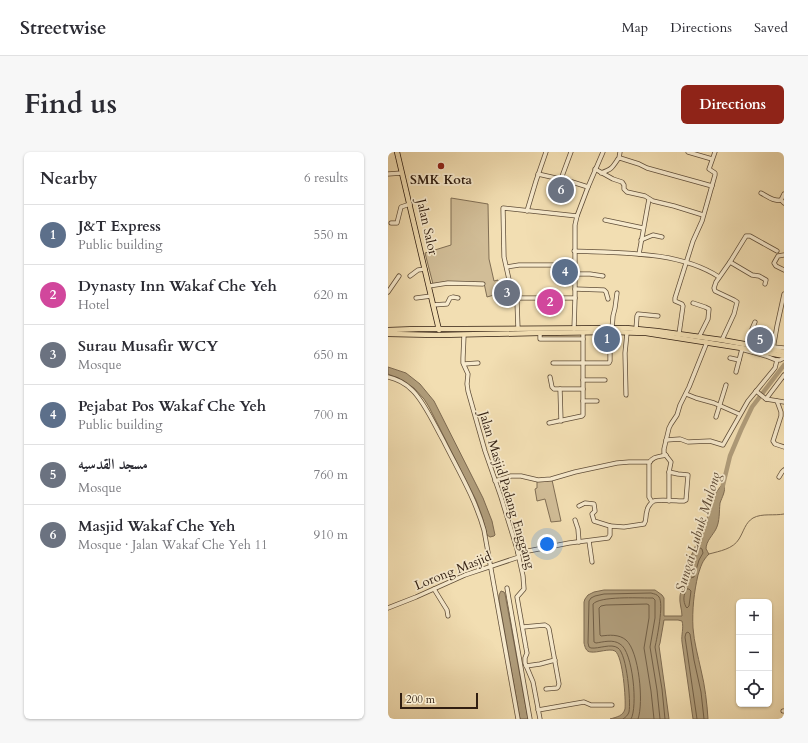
<!DOCTYPE html>
<html lang="en">
<head>
<meta charset="utf-8">
<style>
	:root { --surface:#fff; --page:#f7f7f7; --text:#2b2b33; --muted:#7c7c81; --line:#e1e1e2; --accent:#8f2418 }
	body { margin:0; font-family:Cardo,Amiri,serif; background:var(--page); color:var(--text) }
	.controls { position:absolute; right:12px; bottom:12px; display:grid; overflow:hidden; border-radius:6px; box-shadow:0 1px 3px #0004 }
	.controls button { width:36px; height:36px; display:grid; place-items:center; padding:0; border:0; border-bottom:1px solid var(--line); background:var(--surface); color:var(--text); font:20px sans-serif }
	.scale { position:absolute; left:12px; bottom:10px; width:78px; box-sizing:border-box; padding-left:4px; border:2px solid #301e11; border-top:0; font-size:11px; line-height:14px; white-space:nowrap; color:#301e11; -webkit-text-stroke:3px #f7eacd; paint-order:stroke }
	.you { position:absolute; left:159px; top:392px; width:14px; height:14px; margin:-10px; border:3px solid #fff; border-radius:50%; background:#1a73e8; box-shadow:0 0 0 6px #1a73e833 }
	.badge { display:grid; place-items:center; width:26px; height:26px; border-radius:50%; background:var(--accent); color:#fff; font-size:13px; font-weight:700 }
	.pin { position:absolute; translate:-50% -50%; border:2px solid #fff; box-shadow:0 1px 4px #0006 }
	.list { margin:0; padding:0; list-style:none }
	h2 { display:flex; justify-content:space-between; align-items:center; height:52px; margin:0; padding:0 16px; font-size:17px }
	h2 small { font-size:13px; font-weight:400; color:var(--muted) }
	.list li { display:grid; grid-template-columns:26px 1fr auto; gap:12px; align-items:center; box-sizing:border-box; height:60px; padding:0 16px; border-top:1px solid var(--line) }
	.list b { display:block; font-size:15px; white-space:nowrap }
	.list p { margin:0; font-size:13px; white-space:nowrap; color:var(--muted) }
	.list em { font-size:13px; font-style:normal; color:var(--muted) }
	.icon { flex:none; width:22px; height:22px; fill:none; stroke:currentColor; stroke-width:2; stroke-linecap:round; stroke-linejoin:round }
	.map { position:relative; flex:none; width:396px; height:567px; overflow:hidden; border-radius:6px }
	header { display:flex; align-items:center; gap:24px; box-sizing:border-box; height:56px; padding:0 20px; background:var(--surface); border-bottom:1px solid var(--line) }
	header strong { font-size:19px }
	nav { display:flex; gap:22px; margin-inline-start:auto; font-size:14px }
	.intro { display:flex; align-items:center; justify-content:space-between; box-sizing:border-box; height:96px; padding:0 24px }
	h1 { margin:0; font-size:28px }
	.button { padding:10px 18px; border-radius:6px; background:var(--accent); color:#fff; font-size:14px; font-weight:700 }
	main { display:flex; gap:24px; padding:0 24px }
	aside { flex:1; background:var(--surface); border-radius:6px; box-shadow:0 1px 3px #0004 }
	.map>svg:first-child { display:block }
</style>
</head>
<body>
<header>
<strong>Streetwise</strong>
<nav><a>Map</a><a>Directions</a><a>Saved</a></nav>
</header>
<div class="intro"><h1>Find us</h1><a class="button">Directions</a></div>
<main>
<aside>
<h2>Nearby<small>6 results</small></h2>
<ul class="list">
<li><span class="badge" style="background:#5c6f8a">1</span><div><b>J&amp;T Express</b><p>Public building</p></div><em>550 m</em></li>
<li><span class="badge" style="background:#d1479c">2</span><div><b>Dynasty Inn Wakaf Che Yeh</b><p>Hotel</p></div><em>620 m</em></li>
<li><span class="badge" style="background:#6b7280">3</span><div><b>Surau Musafir WCY</b><p>Mosque</p></div><em>650 m</em></li>
<li><span class="badge" style="background:#5c6f8a">4</span><div><b>Pejabat Pos Wakaf Che Yeh</b><p>Public building</p></div><em>700 m</em></li>
<li><span class="badge" style="background:#6b7280">5</span><div><b>مسجد القدسيه</b><p>Mosque</p></div><em>760 m</em></li>
<li><span class="badge" style="background:#6b7280">6</span><div><b>Masjid Wakaf Che Yeh</b><p>Mosque · Jalan Wakaf Che Yeh 11</p></div><em>910 m</em></li>
</ul>
</aside>
<div class="map">
<svg width="396" height="567" viewBox="0 0 396 567">
	<rect width="100%" height="100%" fill="#f2deb2"/>
	<filter id="stains"><feTurbulence type="fractalNoise" baseFrequency=".005" numOctaves="4"/><feColorMatrix values="0 0 0 0 .2 0 0 0 0 .09 0 0 0 0 .02 0 0 0 .5 -.17"/></filter>
	<radialGradient id="worn" r=".72"><stop offset=".6" stop-color="#630" stop-opacity="0"/><stop offset="1" stop-color="#630" stop-opacity=".3"/></radialGradient>
	<!-- green -->
	<g fill="#d1bd97" stroke="#806e54">
		<polygon points="63,46 100,52 101,107 106,129 110,128 113,141 99,145 96,131 45,132 37,101 63,93"/>
		<polygon points="164,328 173,369 163,370 157,347 149,349 147,337 149,336 149,329"/>
	</g>
	<!-- water -->
	<g fill="#b09d7b" stroke="#7d6a51">
		<polygon points="0,215 18,221 32,232 46,249 95,346 104,369 107,383 106,384 102,385 99,383 94,364 88,348 41,255 36,247 26,236 15,229 10,226 0,222"/>
		<path d="M336,333C338,339 334,345 332,351C331,360 332,369 328,377C325,383 318,389 318,397C319,398 320,401 321,402C314,409 313,414 310,423C306,440 304,458 305,476C306,490 310,504 313,518C317,534 319,551 320,567H305L294,490C293,483 296,476 294,469L290,468H276L272,491L271,494L277,537L281,567H222C229,565 235,564 237,557C238,548 235,504 227,499C222,496 209,501 203,500C198,500 197,495 196,491V450L197,447L200,443L206,440L216,438H267L274,443L276,446V464H294C294,457 291,451 292,444C293,434 303,434 296,423L299,419L301,409L318,369L326,343L333,334Z"/>
		<polygon points="113,439 116,440 117,442 140,567 132,567 111,448 111,443"/>
	</g>
	<g fill="none" stroke-linecap="round" stroke-linejoin="round">
		<!-- shore -->
		<g stroke="#705e46" stroke-width="1">
			<polygon points="312,396 314,397 315,401 311,408 306,425 303,426 301,423 305,410"/>
			<path d="M299,437H301L303,439L301,454L299,456L298,455C295,449 295,443 299,437Z"/>
			<path d="M235,567C238,565 240,563 241,560C243,550 239,502 230,496C223,491 211,497 203,496L201,495L200,491L201,449L203,446L207,444L216,442L263,441C266,442 269,442 271,445C276,452 269,486 267,495L274,537L277,567"/>
			<path d="M243,567C250,556 245,499 232,492C225,487 215,490 208,491L206,490L205,452C212,444 250,446 262,446H265L267,448V466L262,495L269,538L272,567"/>
			<path d="M250,567C256,551 251,499 238,488C231,482 221,483 213,484L212,483L211,456L213,454L218,453L259,452L261,453V466L256,496L263,539L266,567"/>
			<polyline points="309,567 297,485 298,481 300,480 302,482 306,508 313,540 316,567"/>
		</g>
		<!-- stream -->
		<path stroke="#7d6a51" stroke-width="1" d="M321,402C332,399 345,397 351,387C356,379 357,371 365,366C374,361 386,364 396,362"/>
		<!-- river -->
		<polyline stroke="#b09d7b" stroke-width="4.5" points="334,337 342,304 353,278 364,255 396,213"/>
		<defs>
			<g id="minor">
				<polyline points="300,0 324,7"/>
				<polyline points="231,6 232,0"/>
				<polyline points="207,17 225,27 234,30 236,33 236,37 239,40 257,44 265,49 286,54 315,63"/>
				<path d="M213,21C224,17 224,16 230,7L232,6L251,12L259,16L324,34"/>
				<polyline points="0,22 14,21"/>
				<polyline points="150,22 181,29 200,35"/>
				<polyline points="173,27 183,0"/>
				<path d="M373,41C379,44 386,50 393,48L396,51"/>
				<polyline points="393,48 396,42"/>
				<polyline points="139,59 148,29 158,0"/>
				<polyline points="217,68 255,76"/>
				<polyline points="3,71 9,71 13,55 22,52"/>
				<polyline points="253,88 265,83 274,85"/>
				<path d="M186,99C233,101 291,99 331,125"/>
				<polyline points="251,102 261,47"/>
				<polyline points="396,103 390,104 386,111 388,114 396,118"/>
				<polyline points="342,110 364,123 371,124 378,128 377,132"/>
				<polyline points="119,115 131,113 187,113"/>
				<polyline points="187,122 202,122 215,124"/>
				<polyline points="22,124 30,118 37,117"/>
				<polyline points="41,134 60,131 95,132"/>
				<polyline points="187,137 216,138 218,140 220,147"/>
				<polyline points="0,140 11,124"/>
				<polyline points="28,146 43,144"/>
				<polyline points="128,146 187,146"/>
				<polyline points="305,151 317,155 321,157 320,167 311,185"/>
				<polyline points="45,153 59,152 62,146 65,145 70,146"/>
				<polyline points="367,170 364,177 365,179 370,182 373,180 386,185"/>
				<polyline points="130,177 129,149 124,141 116,105 115,56 189,64"/>
				<polyline points="186,177 187,146 187,73 189,64 200,35 215,0"/>
				<polyline points="224,177 225,164 227,156 229,141"/>
				<polyline points="248,177 249,164 250,162 270,164"/>
				<polyline points="152,181 152,187 195,187"/>
				<polyline points="291,182 295,154 294,152 287,149 287,146 305,89 314,69 327,23 327,21 321,17 327,0"/>
				<polyline points="76,183 75,206 75,211 80,222 79,232 80,239 97,299 113,345 129,397 135,424 136,437 129,445 138,496 139,501 137,506 137,511 145,530 152,567"/>
				<polyline points="334,188 346,162 349,150 346,148 327,139 326,136 328,130 342,110 358,84 362,84 389,99"/>
				<polyline points="385,195 396,196"/>
				<polyline points="353,197 378,204 388,208 392,208 396,206"/>
				<polyline points="385,197 389,174 396,142"/>
				<polyline points="342,206 351,208"/>
				<polyline points="165,211 221,211 222,209 222,201 220,199"/>
				<polyline points="76,212 90,211"/>
				<polyline points="348,220 354,197"/>
				<path d="M0,225C9,227 18,232 24,238C36,249 47,274 55,288C70,318 87,346 96,378L130,567"/>
				<polyline points="162,225 164,235 166,237 172,237 173,269"/>
				<polyline points="195,228 217,228"/>
				<polyline points="172,237 195,237"/>
				<polyline points="368,239 378,247 396,250"/>
				<polyline points="298,242 308,246 326,251 351,262"/>
				<polyline points="238,243 237,201 239,181"/>
				<polyline points="378,247 396,223"/>
				<polyline points="195,249 209,249"/>
				<polyline points="389,249 393,260 393,264 385,289 387,292 396,295"/>
				<polyline points="328,265 338,233"/>
				<polyline points="161,271 194,264 195,263 195,181"/>
				<polyline points="278,288 292,287 300,290 322,289 335,293 360,249 387,216 389,208"/>
				<polyline points="391,325 394,320 396,318"/>
				<polyline points="107,329 123,324 133,324 150,328 163,327 187,320 229,311 241,310 262,310"/>
				<polyline points="281,349 281,320 283,310 276,301 276,297 281,276 283,272 289,263 292,253 301,235 319,190"/>
				<path d="M264,350L261,345V311C265,304 271,305 278,303"/>
				<polyline points="191,354 197,351 206,352 207,359 204,362 206,369 222,374"/>
				<polyline points="187,368 190,377 191,390"/>
				<polyline points="201,389 204,410"/>
				<path d="M130,401L181,391L220,386L222,383V374L236,375L256,372C259,368 257,364 259,359C259,356 263,350 266,349C270,347 290,349 296,349L298,348L300,323L290,322L281,320"/>
				<polyline points="119,436 142,567"/>
				<polyline points="46,437 59,458 60,464"/>
				<polyline points="0,456 28,445 77,423 131,405"/>
				<polyline points="135,475 157,473 160,475 161,477 171,532 170,535 169,536 158,537"/>
				<polyline points="138,514 152,512 167,508"/>
				<polyline points="150,558 196,550 203,553 224,553"/>
				<polyline points="395,559 396,559"/>
			</g>
			<g id="major">
				<polyline points="9,0 51,178"/>
				<polyline points="0,178 30,177 75,177 238,176 269,179 334,188 367,194 396,200"/>
				<polyline points="0,182 50,183 152,181 224,180 258,181 366,198 396,204"/>
			</g>
		</defs>
		<!-- minor casing -->
		<use href="#minor" stroke="#604e39" stroke-width="5"/>
		<!-- major casing -->
		<use href="#major" stroke="#301e11" stroke-width="6"/>
		<!-- minor -->
		<use href="#minor" stroke="#f7eacd" stroke-width="3.5"/>
		<!-- major -->
		<use href="#major" stroke="#f2deb2" stroke-width="4.5"/>
	</g>
	<!-- markers -->
	<circle fill="#8f2418" stroke="#f7eacd" stroke-width="1.5" cx="53" cy="14" r="4"/>
	<g text-anchor="middle" dominant-baseline="central" stroke-width="3.5" stroke-linejoin="round" paint-order="stroke">
		<!-- poi labels -->
		<g font-size="13" font-weight="bold" fill="#301e11" stroke="#f7eacd">
			<text x="53" y="28">SMK Kota</text>
		</g>
		<!-- street labels -->
		<g font-size="13" fill="#301e11" stroke="#f7eacd">
			<text transform="translate(39 75) rotate(77)">Jalan Salor</text>
			<text transform="translate(119 338) rotate(73)">Jalan Masjid Padang Enggang</text>
			<text transform="translate(65 419) rotate(-22)">Lorong Masjid</text>
		</g>
		<!-- water labels -->
		<g font-size="14" font-style="italic" fill="#5d4a36" stroke="#f7eacd">
			<text transform="translate(310 380) rotate(-73)">Sungai Lubuk Mulong</text>
		</g>
	</g>
	<rect width="100%" height="100%" filter="url(#stains)"/>
	<rect width="100%" height="100%" fill="url(#worn)"/>
</svg>
<div class="controls">
<button>+</button>
<button>−</button>
<button><svg class="icon" aria-label="locate" viewBox="0 0 24 24"><circle cx="12" cy="12" r="6"/><path d="M12 2v4M12 18v4M2 12h4M18 12h4"/></svg></button>
</div>
<div class="scale">200 m</div>
<div class="you"></div>
<div class="pin badge" style="left:219px;top:187px;background:#5c6f8a">1</div>
<div class="pin badge" style="left:162px;top:150px;background:#d1479c">2</div>
<div class="pin badge" style="left:119px;top:141px;background:#6b7280">3</div>
<div class="pin badge" style="left:177px;top:120px;background:#5c6f8a">4</div>
<div class="pin badge" style="left:372px;top:188px;background:#6b7280">5</div>
<div class="pin badge" style="left:173px;top:38px;background:#6b7280">6</div>
</div>
</main>
</body>
</html>
